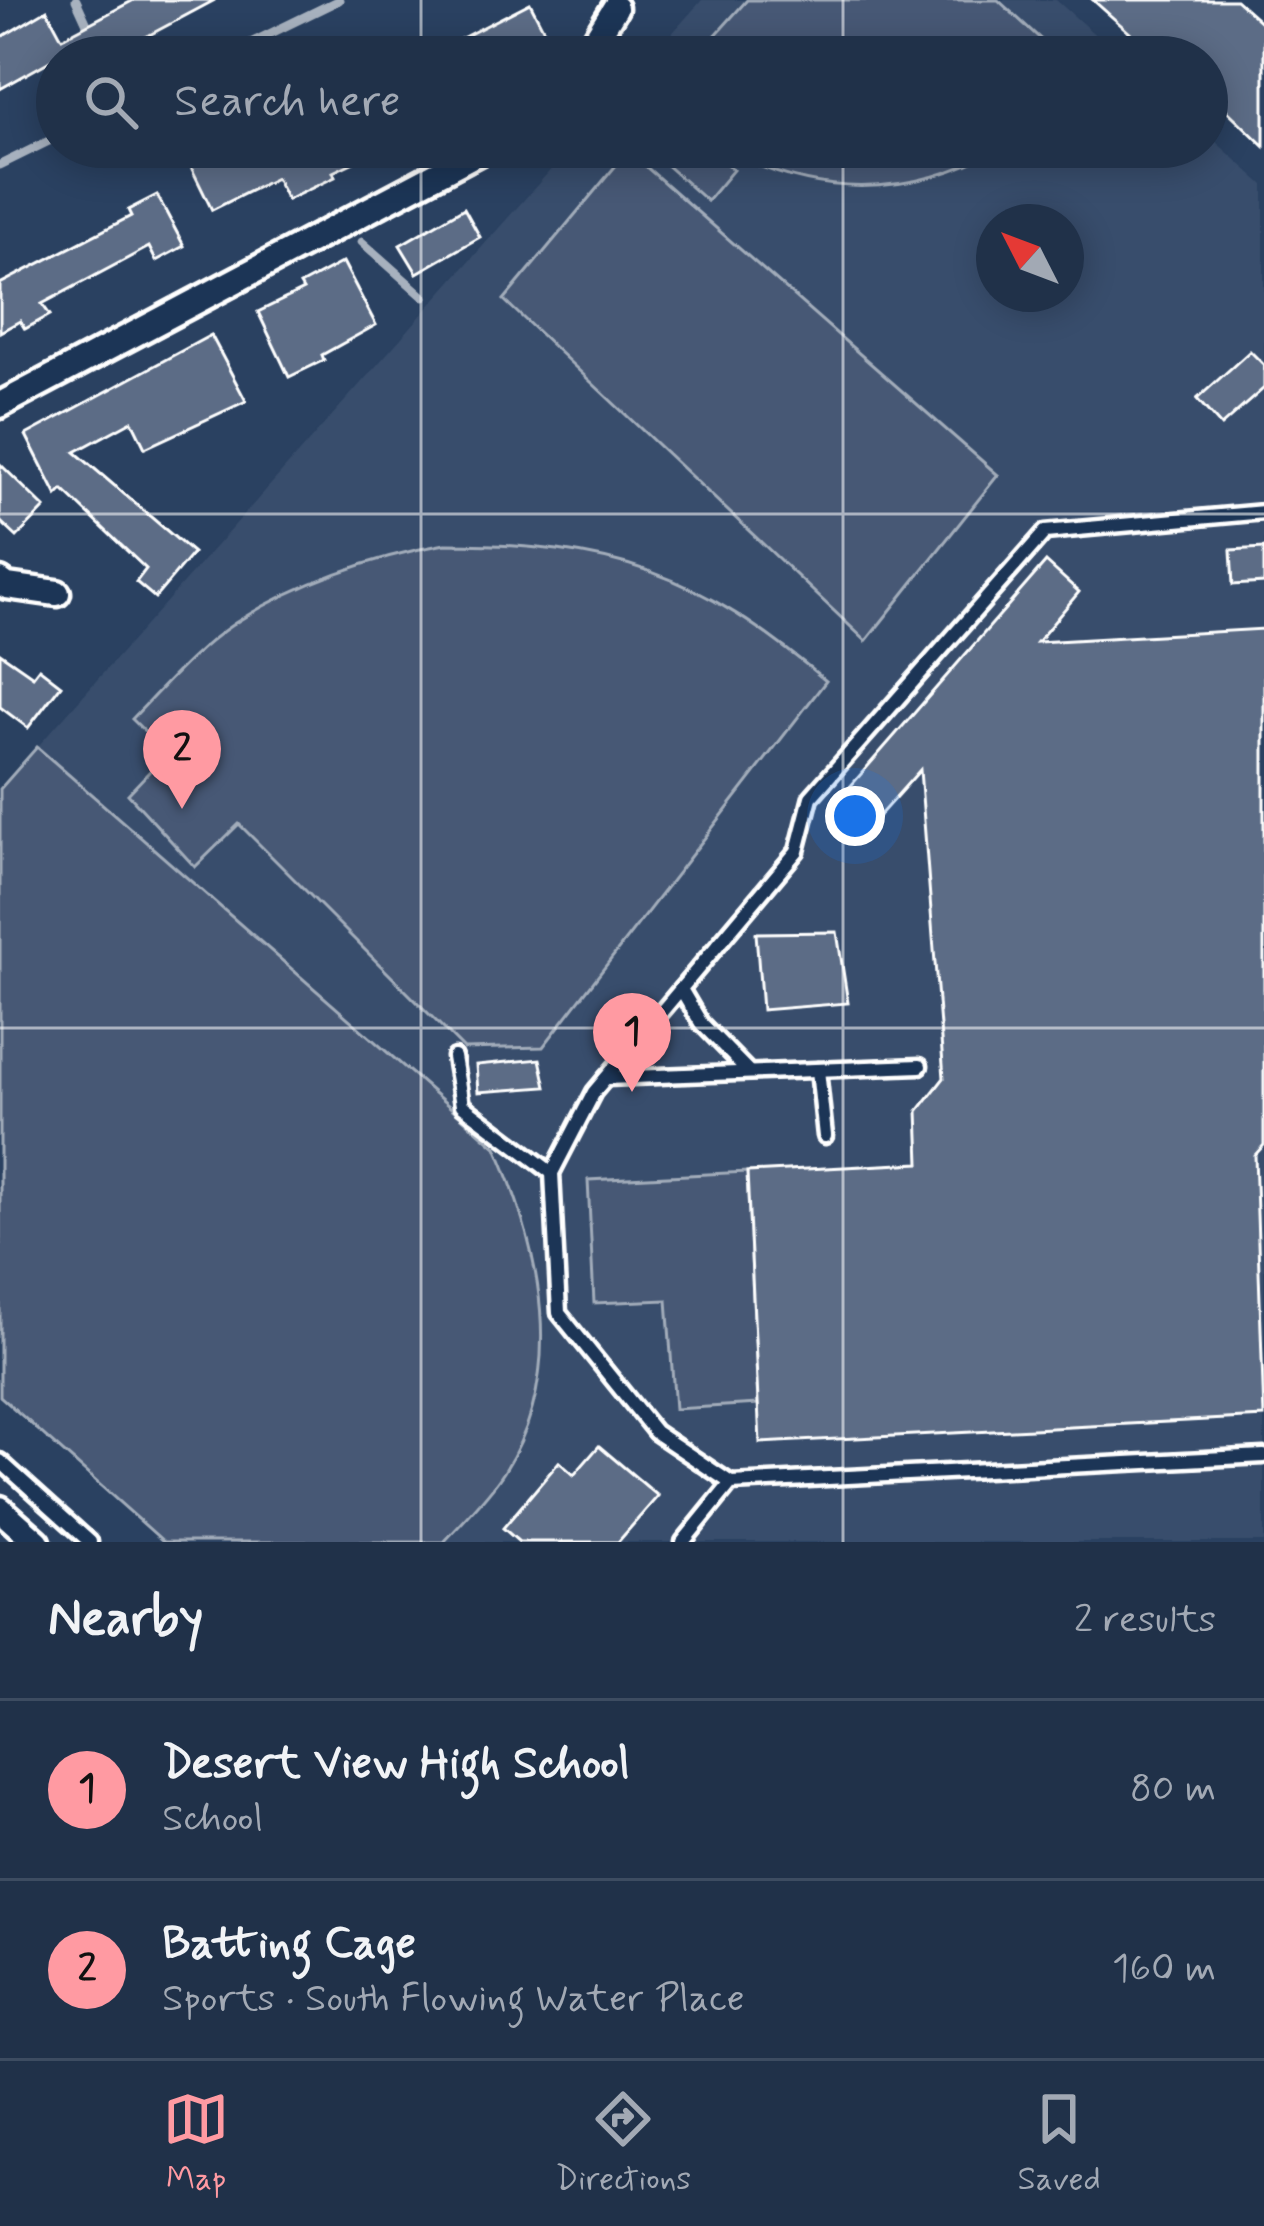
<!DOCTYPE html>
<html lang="en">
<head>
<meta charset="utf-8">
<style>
	:root { --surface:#203149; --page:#2d3d53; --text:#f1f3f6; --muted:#a2a9b4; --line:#3d4c61; --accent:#ff9aa2 }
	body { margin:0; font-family:Mynerve,sans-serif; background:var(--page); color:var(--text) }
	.compass { position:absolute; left:976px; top:204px; width:108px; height:108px; border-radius:50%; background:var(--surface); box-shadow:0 6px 30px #0003; rotate:312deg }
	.you { position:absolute; left:855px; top:816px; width:42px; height:42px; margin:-30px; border:9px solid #fff; border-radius:50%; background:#1a73e8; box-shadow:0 0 0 18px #1a73e833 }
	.badge { display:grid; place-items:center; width:78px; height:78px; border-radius:50%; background:var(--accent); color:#111; font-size:39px; font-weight:700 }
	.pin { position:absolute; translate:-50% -99px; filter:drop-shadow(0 3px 6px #0008) }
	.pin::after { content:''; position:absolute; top:63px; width:42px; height:36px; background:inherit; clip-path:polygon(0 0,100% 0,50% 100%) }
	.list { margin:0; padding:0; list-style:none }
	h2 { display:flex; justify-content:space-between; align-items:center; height:156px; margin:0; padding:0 48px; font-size:51px }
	h2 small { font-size:39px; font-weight:400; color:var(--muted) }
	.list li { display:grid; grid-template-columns:78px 1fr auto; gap:36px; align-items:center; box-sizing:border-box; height:180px; padding:0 48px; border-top:3px solid var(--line) }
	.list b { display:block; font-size:45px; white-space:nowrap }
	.list p { margin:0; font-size:39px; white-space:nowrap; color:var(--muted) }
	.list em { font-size:39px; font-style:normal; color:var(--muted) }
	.icon { flex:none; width:66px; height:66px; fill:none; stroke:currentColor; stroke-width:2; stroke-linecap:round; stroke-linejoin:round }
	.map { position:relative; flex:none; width:1264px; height:1542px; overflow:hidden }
	.search { position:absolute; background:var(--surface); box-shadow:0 6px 30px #0003; left:36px; right:36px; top:36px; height:132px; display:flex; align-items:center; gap:30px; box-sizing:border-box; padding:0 42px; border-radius:66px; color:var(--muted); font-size:45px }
	.sheet { height:516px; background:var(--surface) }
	nav { display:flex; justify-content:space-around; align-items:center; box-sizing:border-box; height:168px; border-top:3px solid var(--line); background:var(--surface); font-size:33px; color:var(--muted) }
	nav a { display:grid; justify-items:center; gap:6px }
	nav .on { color:var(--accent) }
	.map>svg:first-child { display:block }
</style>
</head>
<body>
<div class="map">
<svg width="1264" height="1542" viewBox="0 0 1264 1542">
	<rect width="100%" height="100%" fill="#2a4161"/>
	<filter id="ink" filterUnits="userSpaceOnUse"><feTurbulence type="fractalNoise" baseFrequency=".00833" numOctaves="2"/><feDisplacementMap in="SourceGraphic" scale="24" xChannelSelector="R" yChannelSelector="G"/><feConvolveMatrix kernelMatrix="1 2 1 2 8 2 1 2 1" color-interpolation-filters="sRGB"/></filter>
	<g filter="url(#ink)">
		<!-- built -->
		<g fill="#394e6c" fill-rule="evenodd">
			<polygon points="702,0 1056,0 1120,57 651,57"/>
			<path d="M1207,134L1264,185V1542H164L0,1396V789L571,147H1207ZM994,222H1066V294H994Z"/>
		</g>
		<!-- green -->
		<g fill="#465975" stroke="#a2acba" stroke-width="3">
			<polygon points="747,0 998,0 1060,57 696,57"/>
			<polygon points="646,147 708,147 733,170 707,201"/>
			<path d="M719,147H1002C909,200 812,199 719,147Z"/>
			<polygon points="628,151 998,475 866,641 504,300"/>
			<path d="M445,544C614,544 697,572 826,681L543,1047L464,1049L239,824L195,867L128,794L167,753L132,719C163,687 197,648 235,623C297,583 373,557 445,544Z"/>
			<path d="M37,747L496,1147C540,1250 568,1372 504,1472C488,1497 464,1520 444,1542H164L0,1396V789Z"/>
			<polygon points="747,1172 758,1404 675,1409 667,1300 594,1303 588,1180"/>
		</g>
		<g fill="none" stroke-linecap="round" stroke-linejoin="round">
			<!-- stream -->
			<g stroke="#a7b1be" stroke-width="9">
				<polyline points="76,0 91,33"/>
				<polyline points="222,57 339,0"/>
				<polyline points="0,165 57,137"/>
				<polyline points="362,242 424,297"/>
			</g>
		</g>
		<!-- building -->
		<g fill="#5b6c86" stroke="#fff" stroke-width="3">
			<polygon points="134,0 215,0 108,57 57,57 0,89 0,38 47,10 62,38"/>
			<polygon points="1093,0 1236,0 1264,25 1264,146 1207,91 1207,57 1157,57"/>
			<polygon points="530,3 546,34 501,57 425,57"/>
			<polygon points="221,147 386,147 333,172 335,177 287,200 276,178 212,210 189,163"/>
			<polygon points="157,195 184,246 156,261 149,247 42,304 50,315 25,329 20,321 0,332 0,284 131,216 128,210"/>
			<polygon points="464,208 480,237 417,273 400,245"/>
			<polygon points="343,262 376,325 322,355 324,360 289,377 258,312 303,290 300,285"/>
			<polygon points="211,335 246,401 145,448 132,421 75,452 193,553 155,598 136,582 146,569 63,490 57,496 26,435"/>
			<polygon points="1250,351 1264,365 1264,388 1221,426 1197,399"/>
			<polygon points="0,464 45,508 17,537 0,521"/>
			<polygon points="1264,548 1264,583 1233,585 1231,550"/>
			<polygon points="1046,562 1079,592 1037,642 1264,629 1264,1145 1255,1155 1264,1417 760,1443 747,1172 920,1163 918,1111 944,1078 920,770 879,816 848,789"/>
			<polygon points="0,653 33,676 39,668 61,685 28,728 0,707"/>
			<polygon points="837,932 848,1003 762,1010 756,933"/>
			<polygon points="540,1059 546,1087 478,1092 476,1065"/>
			<polygon points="599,1446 658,1496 618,1542 519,1542 503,1528 559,1462 574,1475"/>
		</g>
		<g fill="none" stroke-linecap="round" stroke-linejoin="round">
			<defs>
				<g id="lane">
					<polyline points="681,989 701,1023 749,1072"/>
					<polyline points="454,1057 462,1105 552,1173"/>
					<polyline points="818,1070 825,1136"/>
					<polyline points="606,1078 920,1066"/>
					<polyline points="0,1461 90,1542"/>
					<polyline points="731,1483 655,1432 559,1313 552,1173 594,1092 797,851 811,797 1045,532 1264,512"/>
					<polyline points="683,1542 731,1483 1264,1456"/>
				</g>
				<g id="street">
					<polyline points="585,57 615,8"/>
					<polyline points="0,405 488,147"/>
					<polyline points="0,581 7,586 57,593"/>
					<polyline points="0,1509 37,1542"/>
				</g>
			</defs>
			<!-- lane casing -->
			<use href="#lane" stroke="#fff" stroke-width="21"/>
			<!-- street casing -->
			<use href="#street" stroke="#fff" stroke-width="33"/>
			<!-- lane -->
			<use href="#lane" stroke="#1d3557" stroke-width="12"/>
			<!-- street -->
			<use href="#street" stroke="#1d3557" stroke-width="24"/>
		</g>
	</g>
	<!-- grid -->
	<path fill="none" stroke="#fff" stroke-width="3" stroke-opacity="0.55" d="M421,0V57M843,0V57M421,147V1542M843,147V1542M0,514H1264M0,1028H1264"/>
</svg>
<svg class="compass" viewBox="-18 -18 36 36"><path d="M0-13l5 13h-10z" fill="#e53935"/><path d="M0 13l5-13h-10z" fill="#a2a9b4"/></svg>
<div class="you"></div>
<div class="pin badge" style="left:632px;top:1092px">1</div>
<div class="pin badge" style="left:182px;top:809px">2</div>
<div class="search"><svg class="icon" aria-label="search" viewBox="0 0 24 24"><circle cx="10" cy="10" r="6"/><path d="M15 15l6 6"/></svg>Search here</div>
</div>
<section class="sheet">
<h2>Nearby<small>2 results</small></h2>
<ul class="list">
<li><span class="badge">1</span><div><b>Desert View High School</b><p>School</p></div><em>80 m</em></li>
<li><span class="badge">2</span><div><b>Batting Cage</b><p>Sports · South Flowing Water Place</p></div><em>160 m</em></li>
</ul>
</section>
<nav>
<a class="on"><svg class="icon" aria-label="map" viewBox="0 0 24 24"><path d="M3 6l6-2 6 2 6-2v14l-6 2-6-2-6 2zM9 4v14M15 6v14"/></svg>Map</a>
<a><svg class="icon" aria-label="directions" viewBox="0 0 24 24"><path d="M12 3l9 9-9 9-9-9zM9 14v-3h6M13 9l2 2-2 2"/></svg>Directions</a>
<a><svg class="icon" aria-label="saved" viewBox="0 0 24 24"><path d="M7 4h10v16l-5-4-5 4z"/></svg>Saved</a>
</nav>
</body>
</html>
